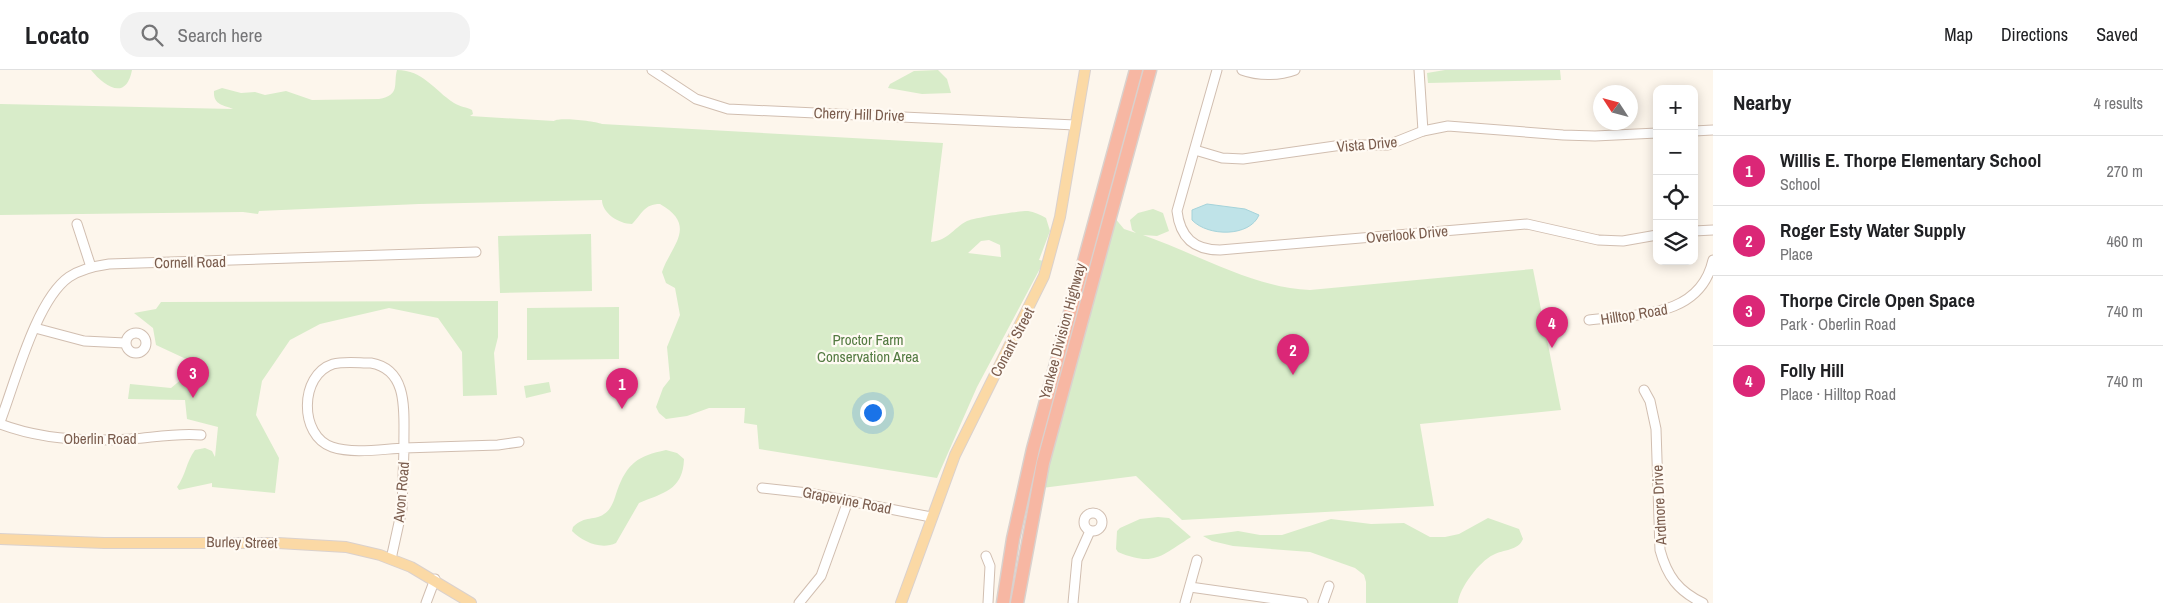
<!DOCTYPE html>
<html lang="en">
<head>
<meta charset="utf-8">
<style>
	:root { --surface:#fff; --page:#f2f2f2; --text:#202124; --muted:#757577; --line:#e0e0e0; --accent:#db2777 }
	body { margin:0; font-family:"Archivo Narrow",sans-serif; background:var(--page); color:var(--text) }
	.controls { position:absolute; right:15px; top:15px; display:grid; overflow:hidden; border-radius:10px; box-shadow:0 2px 12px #0003 }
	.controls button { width:45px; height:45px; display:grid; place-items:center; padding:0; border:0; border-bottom:1px solid var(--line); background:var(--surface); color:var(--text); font:25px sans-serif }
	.compass { position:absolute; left:1593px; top:15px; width:45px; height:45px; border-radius:50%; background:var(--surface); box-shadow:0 2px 12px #0003; rotate:306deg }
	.you { position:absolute; left:872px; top:342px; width:18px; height:18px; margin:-12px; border:4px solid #fff; border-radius:50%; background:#1a73e8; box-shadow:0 0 0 8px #1a73e833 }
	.badge { display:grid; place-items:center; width:32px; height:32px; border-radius:50%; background:var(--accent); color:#fff; font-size:16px; font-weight:700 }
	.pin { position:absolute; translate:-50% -41px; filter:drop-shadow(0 1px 2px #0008) }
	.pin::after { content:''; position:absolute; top:26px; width:18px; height:15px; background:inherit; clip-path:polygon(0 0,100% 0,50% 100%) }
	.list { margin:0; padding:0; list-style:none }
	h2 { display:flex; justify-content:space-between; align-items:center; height:65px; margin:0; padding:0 20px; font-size:21px }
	h2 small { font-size:16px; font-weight:400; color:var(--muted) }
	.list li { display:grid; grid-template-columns:32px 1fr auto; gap:15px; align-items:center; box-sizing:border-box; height:70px; padding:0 20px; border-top:1px solid var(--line) }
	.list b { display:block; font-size:19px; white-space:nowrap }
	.list p { margin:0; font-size:16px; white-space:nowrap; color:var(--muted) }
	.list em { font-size:16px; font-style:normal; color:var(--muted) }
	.icon { flex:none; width:28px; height:28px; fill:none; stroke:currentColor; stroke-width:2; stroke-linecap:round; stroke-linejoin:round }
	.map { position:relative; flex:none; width:1713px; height:533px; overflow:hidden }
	header { display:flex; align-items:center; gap:30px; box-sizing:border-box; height:70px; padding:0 25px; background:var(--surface); border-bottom:1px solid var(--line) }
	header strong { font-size:24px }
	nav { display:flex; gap:28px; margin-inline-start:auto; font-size:18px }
	.search { width:350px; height:45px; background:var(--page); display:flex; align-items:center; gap:12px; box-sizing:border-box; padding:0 18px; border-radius:20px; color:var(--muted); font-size:19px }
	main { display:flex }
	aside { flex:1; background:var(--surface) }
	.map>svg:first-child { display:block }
</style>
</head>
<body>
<header>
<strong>Locato</strong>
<div class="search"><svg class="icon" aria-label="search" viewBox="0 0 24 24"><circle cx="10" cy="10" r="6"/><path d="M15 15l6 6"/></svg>Search here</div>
<nav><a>Map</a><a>Directions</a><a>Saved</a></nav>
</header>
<main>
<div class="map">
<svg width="1713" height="533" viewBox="0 0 1713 533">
	<rect width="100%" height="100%" fill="#fdf6ec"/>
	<!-- green -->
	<g fill="#d8ecc9" fill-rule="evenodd">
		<path d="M91,0H132C126,31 105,17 91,0Z"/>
		<path d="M397,0C423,0 434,20 454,33C460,37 467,37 472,40L473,44L470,46L554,51C559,47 594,51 602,54L943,73L931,172C949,170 952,159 967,151C971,148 1024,140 1028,141C1034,142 1041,145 1046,148L1050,161L1039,190L1044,191L977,317L937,408L759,379L757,355L744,353L745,338H709L687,346L666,349L659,343L656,337L663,318L670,309L667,277L680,245L675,218L666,213L662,202C670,177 699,156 660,134C644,134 642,144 632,154C619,154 602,143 602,130L419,134L259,141L258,144L243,142L0,145V34L233,39C223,35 213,35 214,21L222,18L241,23L255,22L265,25L286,21L312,30L379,29C401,25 393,14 397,0ZM989,170L1000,175L1001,187L968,183L981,171Z"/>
		<polygon points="938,0 947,9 951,23 922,24 888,18 890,14 914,1"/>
		<polygon points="1445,0 1560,0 1561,10 1428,13 1427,3"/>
		<path d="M1153,139L1163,143L1169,161L1157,166L1143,165C1195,183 1254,218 1310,220L1533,199L1561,340L1420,354L1434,436L1182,450L1136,406L1042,418L1063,346L1114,147L1124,159L1136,163L1132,160L1130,150L1138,143Z"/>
		<polygon points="591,164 592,221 500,223 498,166"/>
		<path d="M498,231V267L494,283L497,325L463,326L462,282L438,248L389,238L320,254L290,270L262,311L256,345L279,388L275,423L212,417V413L179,420L177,417C186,405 186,392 195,380L205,378L212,381L215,387L218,357L187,349L185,330L128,329L130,314L171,318L199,295L156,275L153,258L134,243L156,239L161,232Z"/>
		<polygon points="619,237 619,289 527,290 527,238"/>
		<polygon points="549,312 551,322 526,328 524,316"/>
		<path d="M666,380L677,383L684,389C683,421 662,423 639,433L616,473C601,480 583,472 572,461L573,457C585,445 595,451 604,444C612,439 614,430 617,421C627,393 638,386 666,380Z"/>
		<path d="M1158,447L1169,448L1191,467C1161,486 1154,497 1118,482L1116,479L1117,461L1120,458L1140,449Z"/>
		<path d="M1488,448L1519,459L1523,469C1518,481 1504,479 1493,485C1480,491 1459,518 1458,533H1366V512L1364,505L1355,498L1310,482L1233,476L1212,471L1203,466L1238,461L1260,465H1282L1331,449L1371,454L1404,453L1430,467H1445L1459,464Z"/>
	</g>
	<!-- water -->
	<path fill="#bfe3e8" stroke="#a5d3da" d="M1207,134L1245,139L1259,145C1250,167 1208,167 1192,150V140Z"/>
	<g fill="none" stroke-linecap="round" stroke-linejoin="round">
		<defs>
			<g id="minor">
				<polyline points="652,0 696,29 728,39 1075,55"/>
				<path d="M1217,0L1177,141C1180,167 1194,180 1220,180L1527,154L1598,170L1623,171L1657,165"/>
				<path d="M1242,0C1258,6 1279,6 1295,0"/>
				<polyline points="1419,0 1423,61"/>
				<polyline points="1694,61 1713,60"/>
				<polyline points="1195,80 1222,88 1243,89 1342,75 1388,75 1423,61 1448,56 1563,65 1595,66 1657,63"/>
				<polyline points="77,154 91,197"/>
				<polyline points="1694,161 1713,160"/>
				<path d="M1589,250C1637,244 1700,248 1713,190"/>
				<polyline points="35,258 84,271 125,273"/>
				<circle cx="136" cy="273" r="10"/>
				<path d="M371,293C411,300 403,347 404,378C382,379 353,384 332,377C299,366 299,305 333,294C344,291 359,293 371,293Z"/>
				<path d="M1644,320L1650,331L1656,359L1660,480C1667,506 1678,521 1703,533"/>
				<path d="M0,352C15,313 36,230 69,207C81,199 95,196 109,194L476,182"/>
				<path d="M0,354C42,370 88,372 132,369C156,367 177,363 201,365"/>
				<polyline points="762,418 808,423 931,447"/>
				<circle cx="1093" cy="452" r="9"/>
				<polyline points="986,486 990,496 988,533"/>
				<polyline points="391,489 402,439 404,378 498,375 519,372"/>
				<polyline points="1190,517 1303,533"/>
				<polyline points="426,533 435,509"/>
				<polyline points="799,533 821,506 848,431"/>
				<polyline points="1073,533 1077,490 1090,461"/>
				<polyline points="1185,533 1197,490"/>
				<polyline points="1323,533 1329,516"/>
			</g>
			<g id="major">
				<polyline points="0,469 104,473 278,473 346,477 380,485 411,497 471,533"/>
				<polyline points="901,533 955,385 1044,206 1060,147 1085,0"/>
			</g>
			<g id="highway">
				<polyline points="1003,533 1013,469 1033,379 1136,0"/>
				<polyline points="1017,533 1043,393 1150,0"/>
			</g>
		</defs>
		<!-- minor casing -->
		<use href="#minor" stroke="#d1beb0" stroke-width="11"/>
		<!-- major casing -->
		<use href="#major" stroke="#dad1cd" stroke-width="12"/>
		<!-- highway casing -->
		<use href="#highway" stroke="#dad1cd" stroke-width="15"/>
		<!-- minor -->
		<use href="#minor" stroke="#fff" stroke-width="9"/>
		<!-- major -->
		<use href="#major" stroke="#fbd9a5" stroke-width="10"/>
		<!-- highway -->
		<use href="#highway" stroke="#f7b7a3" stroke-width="12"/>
	</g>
	<g text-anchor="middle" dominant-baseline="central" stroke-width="4.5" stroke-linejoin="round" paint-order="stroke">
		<!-- street labels -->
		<g font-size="15" fill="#7a5c4d" stroke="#fffaf3">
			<text transform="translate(859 44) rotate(2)">Cherry Hill Drive</text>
			<text transform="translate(1367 74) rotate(-5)">Vista Drive</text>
			<text transform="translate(1407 164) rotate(-5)">Overlook Drive</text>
			<text transform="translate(190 192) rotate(-1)">Cornell Road</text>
			<text transform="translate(1634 244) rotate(-9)">Hilltop Road</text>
			<text transform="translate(1062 261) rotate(-75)">Yankee Division Highway</text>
			<text transform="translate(1012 272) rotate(-62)">Conant Street</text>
			<text x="100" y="368">Oberlin Road</text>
			<text transform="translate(401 422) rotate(-85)">Avon Road</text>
			<text transform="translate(847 430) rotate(11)">Grapevine Road</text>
			<text transform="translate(1659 435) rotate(-93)">Ardmore Drive</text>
			<text transform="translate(242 472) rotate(1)">Burley Street</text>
		</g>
		<!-- park labels -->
		<g font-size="15" fill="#537a41" stroke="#fffaf3">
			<text x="868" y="269">Proctor Farm<tspan x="868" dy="17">Conservation Area</tspan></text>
		</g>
	</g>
</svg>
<div class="controls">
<button>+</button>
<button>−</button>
<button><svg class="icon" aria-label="locate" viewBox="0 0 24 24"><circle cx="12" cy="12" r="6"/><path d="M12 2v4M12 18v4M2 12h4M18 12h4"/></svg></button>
<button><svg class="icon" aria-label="layers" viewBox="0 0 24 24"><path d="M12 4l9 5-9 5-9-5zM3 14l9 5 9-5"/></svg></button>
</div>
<svg class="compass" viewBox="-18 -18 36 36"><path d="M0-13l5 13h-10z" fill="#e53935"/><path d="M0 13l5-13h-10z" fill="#757577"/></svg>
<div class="you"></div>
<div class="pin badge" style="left:622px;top:339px">1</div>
<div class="pin badge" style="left:1293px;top:305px">2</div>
<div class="pin badge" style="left:193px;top:328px">3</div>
<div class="pin badge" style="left:1552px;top:278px">4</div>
</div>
<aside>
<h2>Nearby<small>4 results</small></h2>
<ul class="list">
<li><span class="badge">1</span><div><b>Willis E. Thorpe Elementary School</b><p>School</p></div><em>270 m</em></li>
<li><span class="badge">2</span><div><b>Roger Esty Water Supply</b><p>Place</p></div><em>460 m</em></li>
<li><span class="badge">3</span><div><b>Thorpe Circle Open Space</b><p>Park · Oberlin Road</p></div><em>740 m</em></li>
<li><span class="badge">4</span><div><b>Folly Hill</b><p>Place · Hilltop Road</p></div><em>740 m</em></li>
</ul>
</aside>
</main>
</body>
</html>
